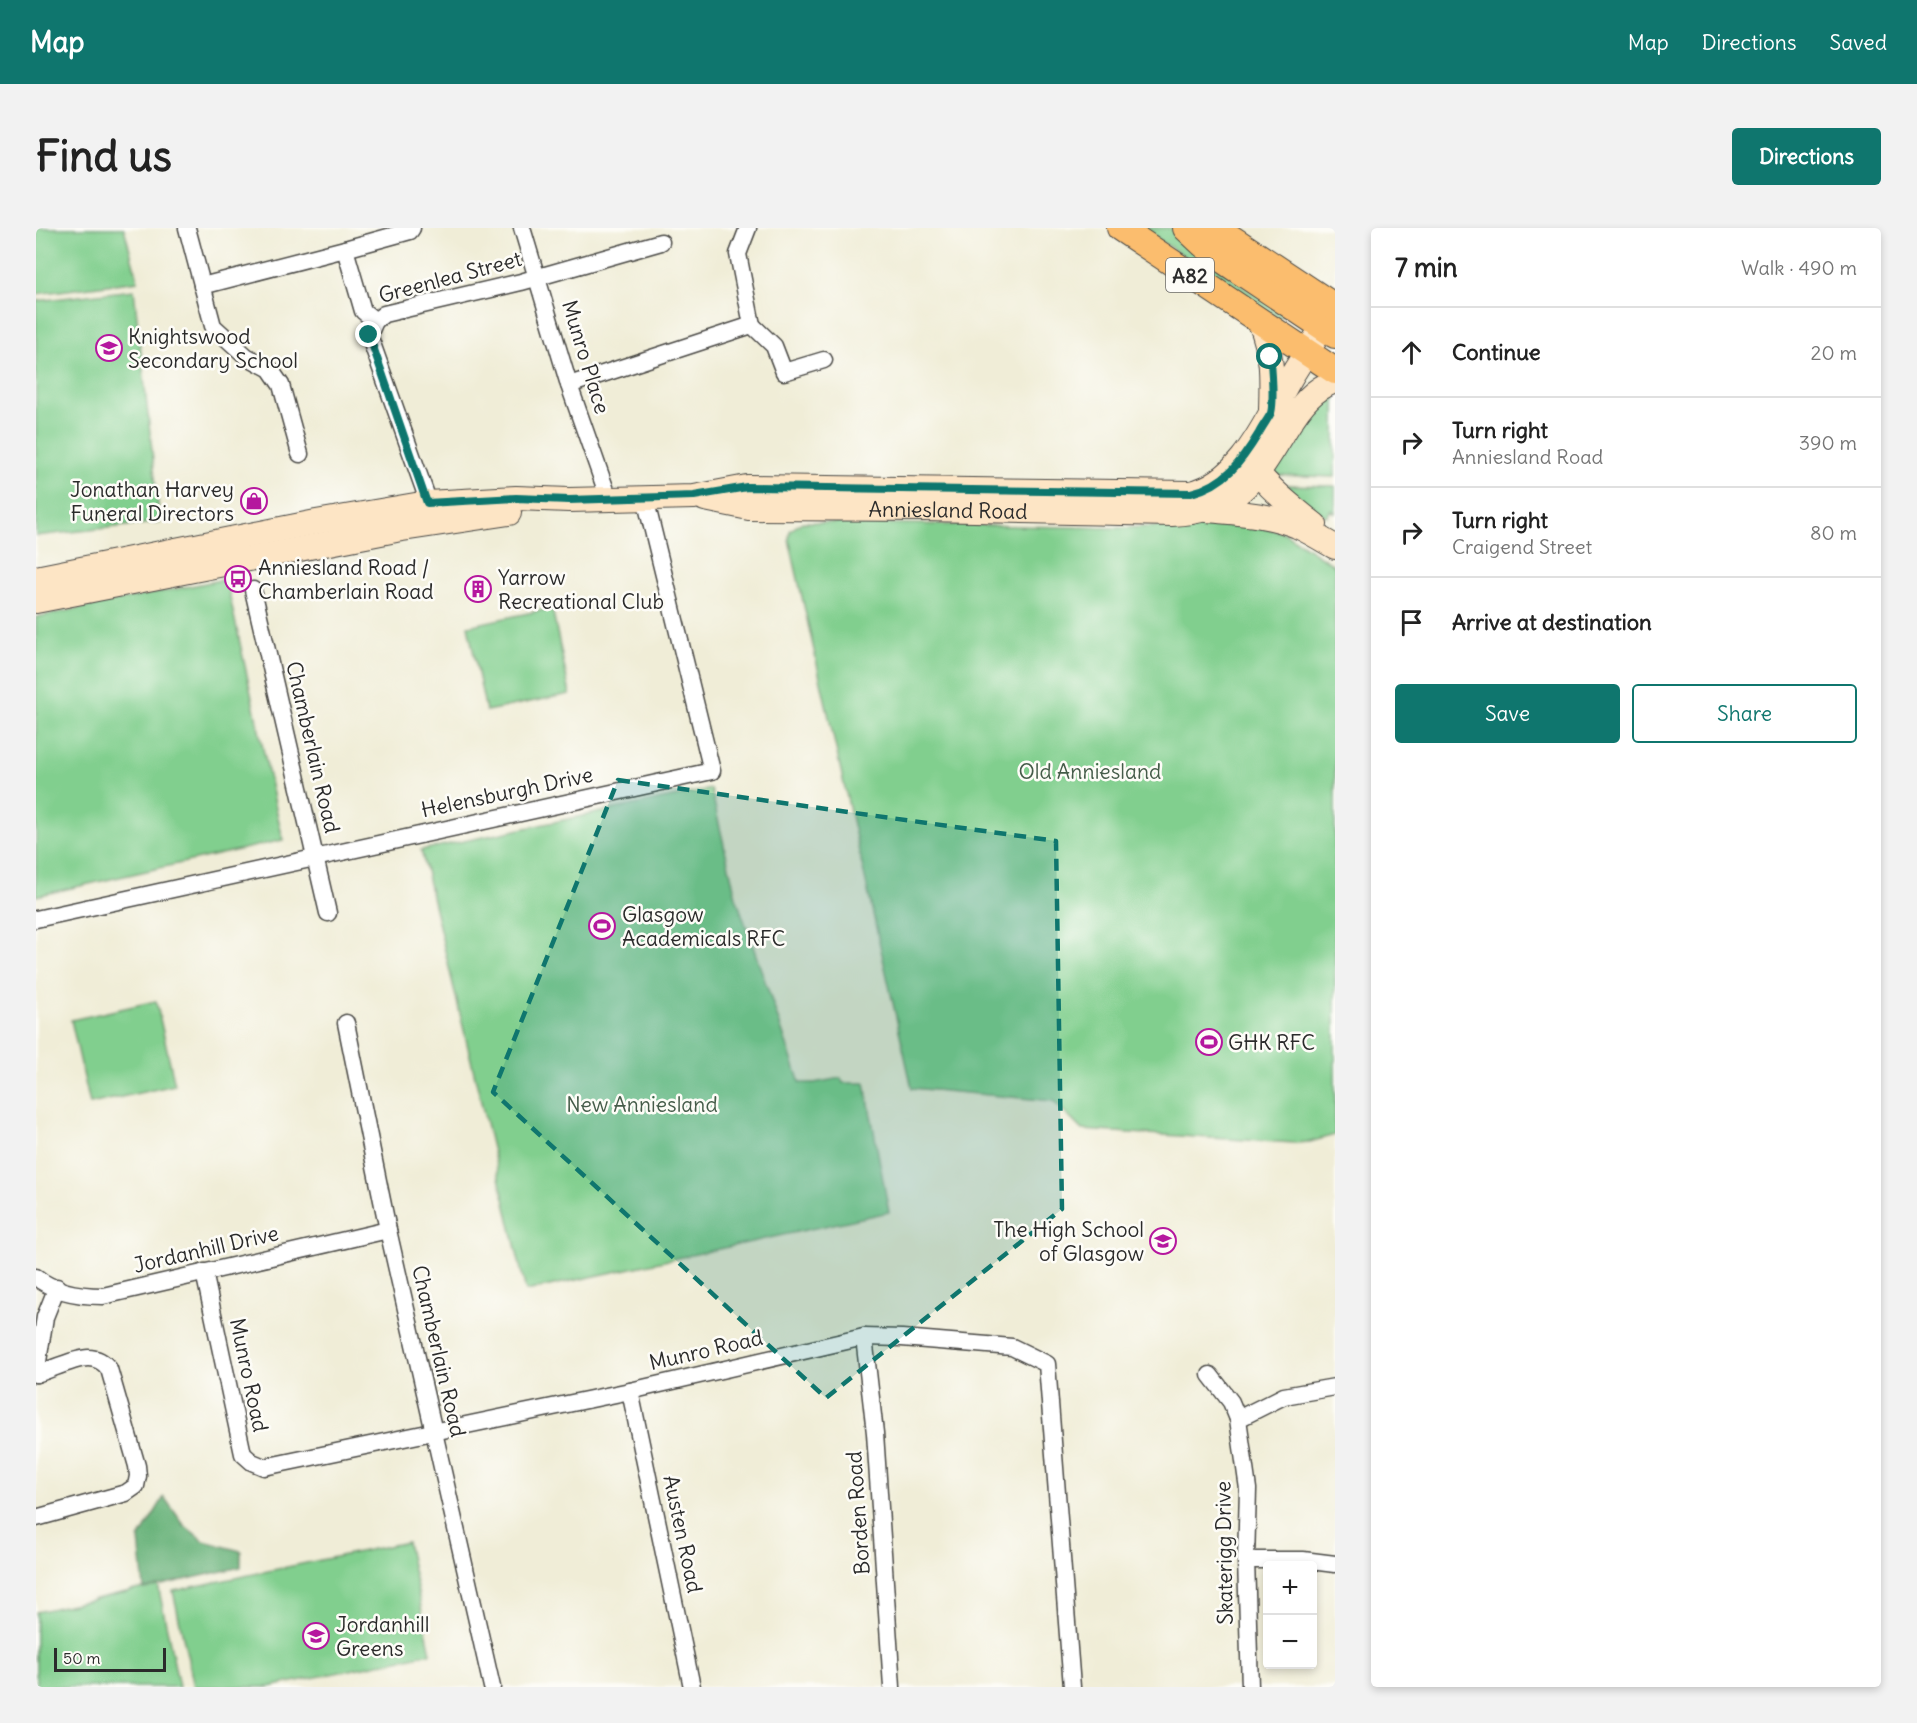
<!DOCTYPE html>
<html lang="en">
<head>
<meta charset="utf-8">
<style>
	:root { --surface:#fff; --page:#f2f2f2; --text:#222; --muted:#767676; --line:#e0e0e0; --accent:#0f766e }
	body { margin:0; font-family:Delius,sans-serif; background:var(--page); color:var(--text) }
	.controls { position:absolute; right:18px; bottom:18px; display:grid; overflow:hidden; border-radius:6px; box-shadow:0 3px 9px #0003 }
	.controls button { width:54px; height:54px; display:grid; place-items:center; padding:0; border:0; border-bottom:2px solid var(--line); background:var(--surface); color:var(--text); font:30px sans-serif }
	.scale { position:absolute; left:18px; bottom:15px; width:112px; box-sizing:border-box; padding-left:6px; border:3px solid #2b2b2b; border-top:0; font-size:16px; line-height:21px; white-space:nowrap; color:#2b2b2b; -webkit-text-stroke:4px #fdfcf7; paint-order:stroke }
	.stop { position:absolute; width:18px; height:18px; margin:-14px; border:4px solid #0f766e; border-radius:50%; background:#fff }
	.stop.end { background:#0f766e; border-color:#fff; box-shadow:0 2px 6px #0008 }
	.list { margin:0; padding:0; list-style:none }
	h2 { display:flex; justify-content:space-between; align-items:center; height:78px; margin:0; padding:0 24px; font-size:26px }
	h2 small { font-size:20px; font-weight:400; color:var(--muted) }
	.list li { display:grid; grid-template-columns:39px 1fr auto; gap:18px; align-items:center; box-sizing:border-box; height:90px; padding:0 24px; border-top:2px solid var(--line) }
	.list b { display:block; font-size:22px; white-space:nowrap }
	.list p { margin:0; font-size:20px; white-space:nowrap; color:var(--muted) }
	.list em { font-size:20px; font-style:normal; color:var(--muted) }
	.actions { display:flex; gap:12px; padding:18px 24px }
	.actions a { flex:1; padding:14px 0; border:2px solid var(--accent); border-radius:6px; text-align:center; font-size:21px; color:var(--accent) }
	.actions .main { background:var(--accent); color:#fff }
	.icon { flex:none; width:33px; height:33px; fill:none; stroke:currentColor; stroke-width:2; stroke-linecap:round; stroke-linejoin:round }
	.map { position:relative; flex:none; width:1299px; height:1459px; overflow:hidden; border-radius:6px }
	header { display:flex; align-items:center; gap:36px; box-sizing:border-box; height:84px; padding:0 30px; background:var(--accent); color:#fff }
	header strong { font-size:28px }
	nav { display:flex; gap:33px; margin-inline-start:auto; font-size:21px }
	.intro { display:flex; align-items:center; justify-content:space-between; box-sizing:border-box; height:144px; padding:0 36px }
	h1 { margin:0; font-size:42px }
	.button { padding:15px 27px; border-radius:6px; background:var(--accent); color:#fff; font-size:21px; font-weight:700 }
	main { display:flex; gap:36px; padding:0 36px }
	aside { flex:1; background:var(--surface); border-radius:6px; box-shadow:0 3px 9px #0003 }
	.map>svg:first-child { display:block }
</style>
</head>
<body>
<header>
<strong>Map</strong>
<nav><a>Map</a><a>Directions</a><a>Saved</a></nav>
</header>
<div class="intro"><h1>Find us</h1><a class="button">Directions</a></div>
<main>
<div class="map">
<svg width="1299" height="1459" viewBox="0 0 1299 1459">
	<rect width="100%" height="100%" fill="#fdfcf7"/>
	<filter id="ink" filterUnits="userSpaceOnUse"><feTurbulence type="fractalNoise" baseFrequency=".0167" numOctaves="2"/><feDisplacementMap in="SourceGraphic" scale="12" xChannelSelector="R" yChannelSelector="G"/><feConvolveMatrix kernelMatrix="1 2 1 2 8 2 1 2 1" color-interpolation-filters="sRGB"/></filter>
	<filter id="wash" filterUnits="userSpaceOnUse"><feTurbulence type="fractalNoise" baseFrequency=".008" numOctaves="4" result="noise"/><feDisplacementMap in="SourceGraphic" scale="24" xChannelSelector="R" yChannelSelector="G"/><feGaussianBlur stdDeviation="1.35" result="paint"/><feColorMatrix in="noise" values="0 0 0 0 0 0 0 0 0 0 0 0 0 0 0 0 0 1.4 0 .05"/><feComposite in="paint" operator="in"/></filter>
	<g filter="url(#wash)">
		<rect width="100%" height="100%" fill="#f0edd7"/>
		<!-- green -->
		<g fill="#81cf8e" stroke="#567d5c" stroke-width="1.5">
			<polygon points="0,0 88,0 102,53 0,66"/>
			<polygon points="1105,0 1135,0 1154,19 1247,87 1243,91"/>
			<polygon points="98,62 124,294 0,308 0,73"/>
			<polygon points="1299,166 1299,249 1236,247 1235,244 1276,181 1283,173"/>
			<polygon points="1248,257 1299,258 1299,285 1295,282 1291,288 1278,285"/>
			<polygon points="766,294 1086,300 1158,297 1220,298 1247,304 1299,338 1299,907 1274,914 1259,915 1046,902 1017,873 876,860 753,311 754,303"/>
			<polygon points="190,351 247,612 0,668 0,389"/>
			<polygon points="516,380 534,466 450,483 432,398"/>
			<polygon points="675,561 700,669 764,855 778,855 805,850 807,855 829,855 853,984 490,1063 385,622"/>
			<polygon points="120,773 139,857 54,876 35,792"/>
			<polygon points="371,1314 395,1425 233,1459 158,1459 137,1363"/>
			<polygon points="122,1357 143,1459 0,1459 0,1384"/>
		</g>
		<!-- forest -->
		<polygon fill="#68b279" stroke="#4a6e52" stroke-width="1.5" points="128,1269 148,1297 168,1313 205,1323 205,1339 108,1361 103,1311"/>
	</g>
	<g filter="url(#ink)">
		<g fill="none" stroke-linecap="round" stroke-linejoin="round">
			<defs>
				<g id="street">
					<polyline points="151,0 177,98 210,128 234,141 245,157 264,226"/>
					<polyline points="486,0 533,157 573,271"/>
					<polyline points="712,0 702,26 716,97"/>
					<polyline points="309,21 374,3 376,0"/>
					<polyline points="166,58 309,21 327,83 339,93 333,107 389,264 394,285"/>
					<polyline points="339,93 348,86 485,54 625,14"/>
					<polyline points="716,97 738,118 748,144 788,132"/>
					<polyline points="533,157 716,97"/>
					<polyline points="217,362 292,685"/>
					<polyline points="0,691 676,543 609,270"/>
					<polyline points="310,795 352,1002 456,1459"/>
					<polyline points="168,1044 207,1226 216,1234 228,1239 594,1163 828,1109 866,1110 976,1119 1011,1136 1036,1459"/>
					<path d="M0,1049C18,1064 45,1068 67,1068L352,1002"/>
					<polyline points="828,1109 839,1205 856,1459"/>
					<path d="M0,1146C14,1142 39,1130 52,1130C61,1130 68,1134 73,1141L101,1238L102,1248L100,1258L90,1265L0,1290"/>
					<polyline points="0,1146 9,1089 21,1059"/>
					<polyline points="1174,1147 1195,1174 1202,1191 1212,1261 1210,1332 1214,1459"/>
					<polyline points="594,1163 656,1459"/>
					<polyline points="1202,1191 1248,1168 1299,1159"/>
					<polyline points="1210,1332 1267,1332 1299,1336"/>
				</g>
				<g id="secondary">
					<path d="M1224,94C1237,128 1236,146 1235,182"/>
					<path d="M1213,234C1231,259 1255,278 1279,297"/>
					<path id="s1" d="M669,271L713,280L888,281L1136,286C1205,283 1220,249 1253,196C1265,177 1277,161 1299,153"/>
					<path d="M1171,282C1202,285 1232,286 1261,298C1274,304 1287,312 1299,319"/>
					<path d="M0,350L280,294L391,275L480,270L533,272L658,269L711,259L1155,265C1207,253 1230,191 1255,149C1269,126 1284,104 1298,82"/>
					<polyline points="0,373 360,302 473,285"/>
				</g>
				<g id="primary">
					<polyline points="1084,0 1299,143"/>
					<polyline points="1150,0 1167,16 1187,32 1299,107"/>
					<polyline points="1180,0 1299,79"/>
				</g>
			</defs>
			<!-- street casing -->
			<use href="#street" stroke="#494845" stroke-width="19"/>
			<!-- secondary casing -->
			<use href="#secondary" stroke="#494845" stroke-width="26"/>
			<!-- primary casing -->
			<use href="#primary" stroke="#494845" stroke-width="28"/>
			<!-- street -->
			<use href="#street" stroke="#fff" stroke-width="16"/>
			<!-- secondary -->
			<use href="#secondary" stroke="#fde5c5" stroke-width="24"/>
			<!-- primary -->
			<use href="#primary" stroke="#fbbd6e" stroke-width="26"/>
		</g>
	</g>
	<g fill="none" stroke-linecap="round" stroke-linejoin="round" filter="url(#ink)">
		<!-- route -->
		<path stroke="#0f766e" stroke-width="8" d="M333,107L391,275L480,270L533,272L658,268L711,259L1155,265C1189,257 1206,233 1223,205C1226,199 1232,191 1235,185C1238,174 1236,140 1234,129"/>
	</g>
	<!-- marked area -->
	<path fill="#0f766e" fill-opacity="0.2" stroke="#0f766e" stroke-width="4.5" stroke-dasharray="12 8" stroke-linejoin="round" d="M582,552L1020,613L1026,981L790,1170L457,864Z"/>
	<!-- icons -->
	<defs>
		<symbol id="school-ring" viewBox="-11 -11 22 22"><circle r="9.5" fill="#fdfcf7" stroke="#b5179e" stroke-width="1.5"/><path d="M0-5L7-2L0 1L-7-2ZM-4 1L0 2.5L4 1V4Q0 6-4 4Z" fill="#b5179e"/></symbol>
		<symbol id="shop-ring" viewBox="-11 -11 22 22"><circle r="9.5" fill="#fdfcf7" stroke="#b5179e" stroke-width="1.5"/><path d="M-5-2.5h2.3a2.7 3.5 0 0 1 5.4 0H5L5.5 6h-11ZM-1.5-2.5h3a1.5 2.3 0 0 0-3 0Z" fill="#b5179e"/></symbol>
		<symbol id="bus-ring" viewBox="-11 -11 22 22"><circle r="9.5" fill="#fdfcf7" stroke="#b5179e" stroke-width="1.5"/><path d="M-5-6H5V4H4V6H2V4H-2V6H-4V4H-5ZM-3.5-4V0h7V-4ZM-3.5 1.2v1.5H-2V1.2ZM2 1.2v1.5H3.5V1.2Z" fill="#b5179e"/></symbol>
		<symbol id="building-ring" viewBox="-11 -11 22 22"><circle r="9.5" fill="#fdfcf7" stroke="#b5179e" stroke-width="1.5"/><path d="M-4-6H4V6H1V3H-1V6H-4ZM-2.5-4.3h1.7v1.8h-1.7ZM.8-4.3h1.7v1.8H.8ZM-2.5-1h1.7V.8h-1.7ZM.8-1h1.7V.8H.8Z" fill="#b5179e"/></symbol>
		<symbol id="stadium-ring" viewBox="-11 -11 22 22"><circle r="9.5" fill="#fdfcf7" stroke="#b5179e" stroke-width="1.5"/><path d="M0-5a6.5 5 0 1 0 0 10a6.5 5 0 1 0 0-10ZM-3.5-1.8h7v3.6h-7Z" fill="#b5179e"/></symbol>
	</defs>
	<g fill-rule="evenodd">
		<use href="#school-ring" x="58" y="105" width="30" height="30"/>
		<use href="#shop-ring" x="203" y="258" width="30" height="30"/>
		<use href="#bus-ring" x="187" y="336" width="30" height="30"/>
		<use href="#building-ring" x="427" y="346" width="30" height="30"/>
		<use href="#stadium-ring" x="551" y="683" width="30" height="30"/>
		<use href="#stadium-ring" x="1158" y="799" width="30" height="30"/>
		<use href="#school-ring" x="1112" y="998" width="30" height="30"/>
		<use href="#school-ring" x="265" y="1393" width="30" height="30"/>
	</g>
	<g text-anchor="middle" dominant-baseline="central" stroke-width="5" stroke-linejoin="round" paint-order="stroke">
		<!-- shield labels -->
		<rect fill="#fdfcf7" stroke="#6a6a68" stroke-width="1.5" x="1130" y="30" width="48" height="34" rx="4.5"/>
		<g font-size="20" font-weight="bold" fill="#2b2b2b">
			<text x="1154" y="47">A82</text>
		</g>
		<!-- street labels -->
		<g font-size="21" fill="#2b2b2b" stroke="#fdfcf7">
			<text transform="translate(414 49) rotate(-15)">Greenlea Street</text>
			<text transform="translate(550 129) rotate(73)">Munro Place</text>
			<text stroke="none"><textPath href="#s1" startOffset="244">Anniesland Road</textPath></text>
			<text transform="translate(277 519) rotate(77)">Chamberlain Road</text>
			<text transform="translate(471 564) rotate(-12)">Helensburgh Drive</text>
			<text transform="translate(170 1021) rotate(-13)">Jordanhill Drive</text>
			<text transform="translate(670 1122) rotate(-13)">Munro Road</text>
			<text transform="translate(403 1123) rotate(77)">Chamberlain Road</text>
			<text transform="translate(213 1147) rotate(78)">Munro Road</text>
			<text transform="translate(822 1285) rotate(-94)">Borden Road</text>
			<text transform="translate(647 1306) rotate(78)">Austen Road</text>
			<text transform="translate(1188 1325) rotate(-91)">Skaterigg Drive</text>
		</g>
		<!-- poi labels -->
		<g font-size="21" fill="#2b2b2b" stroke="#fdfcf7" text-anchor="start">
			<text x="92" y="108">Knightswood<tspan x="92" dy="24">Secondary School</tspan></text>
			<text x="198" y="261" text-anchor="end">Jonathan Harvey<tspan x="198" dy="24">Funeral Directors</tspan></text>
			<text x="222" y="339">Anniesland Road /<tspan x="222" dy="24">Chamberlain Road</tspan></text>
			<text x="462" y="349">Yarrow<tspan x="462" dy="24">Recreational Club</tspan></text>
			<text x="586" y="686">Glasgow<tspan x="586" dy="24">Academicals RFC</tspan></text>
			<text x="1192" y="814">GHK RFC</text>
			<text x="1108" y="1001" text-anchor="end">The High School<tspan x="1108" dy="24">of Glasgow</tspan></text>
			<text x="300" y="1396">Jordanhill<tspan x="300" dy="24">Greens</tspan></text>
		</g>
		<!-- park labels -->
		<g font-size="21" fill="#455c49" stroke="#fdfcf7">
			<text x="1054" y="543">Old Anniesland</text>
			<text x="606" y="876">New Anniesland</text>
		</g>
	</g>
</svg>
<div class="controls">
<button>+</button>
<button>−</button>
</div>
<div class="scale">50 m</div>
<div class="stop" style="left:1234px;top:129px"></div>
<div class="stop end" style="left:333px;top:107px"></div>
</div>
<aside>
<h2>7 min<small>Walk · 490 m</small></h2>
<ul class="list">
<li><svg class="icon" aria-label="ahead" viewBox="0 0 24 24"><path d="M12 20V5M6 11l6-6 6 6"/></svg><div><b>Continue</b></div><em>20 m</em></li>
<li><svg class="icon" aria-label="right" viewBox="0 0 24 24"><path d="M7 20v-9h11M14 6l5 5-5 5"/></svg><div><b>Turn right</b><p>Anniesland Road</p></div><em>390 m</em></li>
<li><svg class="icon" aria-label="right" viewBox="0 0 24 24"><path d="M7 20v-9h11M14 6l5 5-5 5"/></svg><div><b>Turn right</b><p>Craigend Street</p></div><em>80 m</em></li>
<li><svg class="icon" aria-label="arrive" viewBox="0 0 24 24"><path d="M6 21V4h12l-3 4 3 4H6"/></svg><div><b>Arrive at destination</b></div></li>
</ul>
<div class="actions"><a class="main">Save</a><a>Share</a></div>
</aside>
</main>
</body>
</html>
